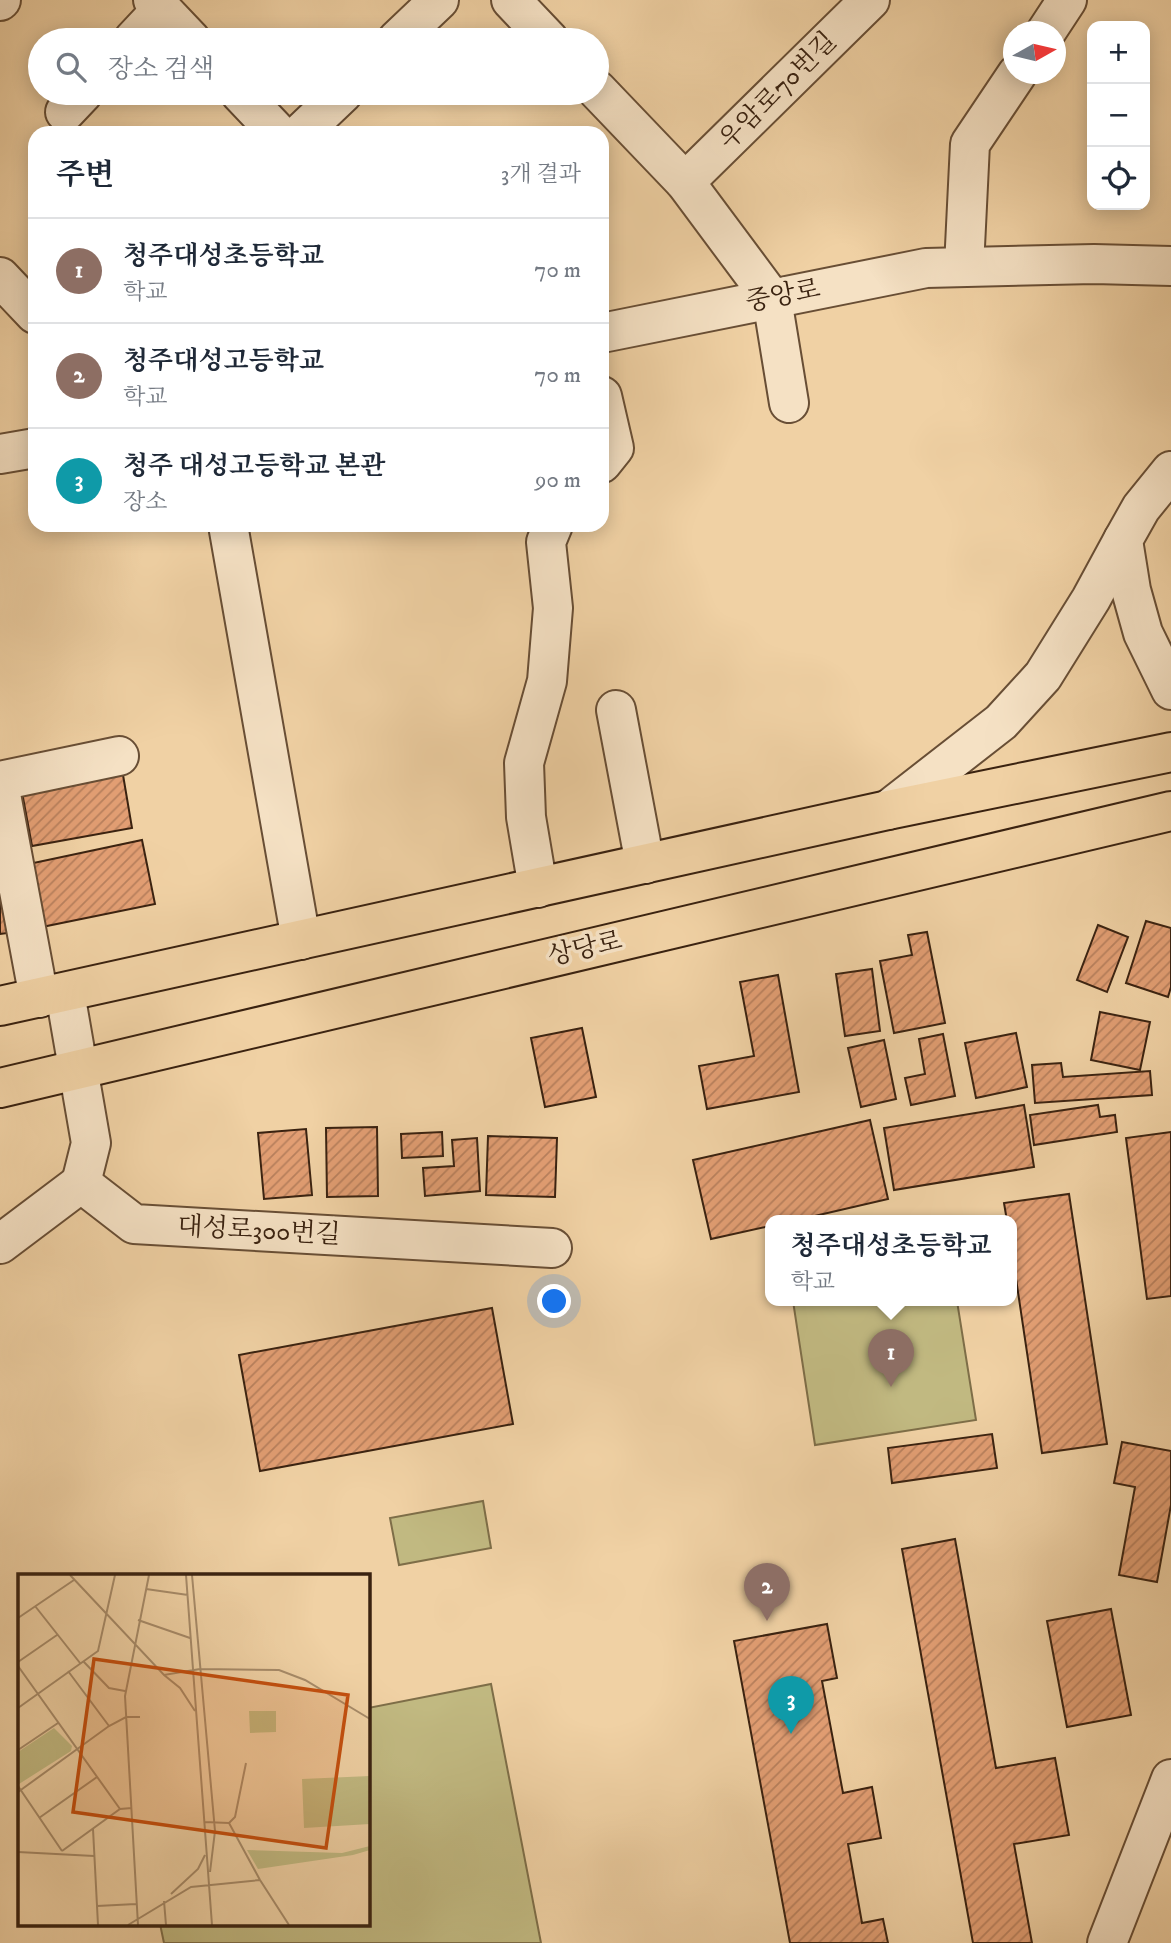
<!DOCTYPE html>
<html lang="ko">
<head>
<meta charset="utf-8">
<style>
	:root { --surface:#fff; --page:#f2f2f3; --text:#1f2937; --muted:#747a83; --line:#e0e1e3; --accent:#0f766e }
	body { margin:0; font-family:"IM FELL DW Pica","Noto Serif KR",serif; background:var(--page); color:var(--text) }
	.controls { position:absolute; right:21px; top:21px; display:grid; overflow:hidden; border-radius:14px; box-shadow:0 4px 18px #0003 }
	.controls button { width:63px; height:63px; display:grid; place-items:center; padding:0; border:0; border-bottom:2px solid var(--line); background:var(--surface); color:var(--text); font:35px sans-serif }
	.compass { position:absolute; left:1003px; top:21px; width:63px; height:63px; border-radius:50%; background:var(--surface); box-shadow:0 4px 18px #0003; rotate:82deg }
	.you { position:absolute; left:555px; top:1302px; width:24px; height:24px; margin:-18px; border:5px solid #fff; border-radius:50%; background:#1a73e8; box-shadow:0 0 0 10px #1a73e833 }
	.badge { display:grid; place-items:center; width:46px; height:46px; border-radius:50%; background:var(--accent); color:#fff; font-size:23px; font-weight:700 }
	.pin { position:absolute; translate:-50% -58px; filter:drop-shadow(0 2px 4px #0008) }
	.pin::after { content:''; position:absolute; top:37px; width:24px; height:21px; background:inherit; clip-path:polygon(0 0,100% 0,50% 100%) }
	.popup { position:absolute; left:765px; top:1215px; width:252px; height:91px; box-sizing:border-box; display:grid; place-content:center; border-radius:14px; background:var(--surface); filter:drop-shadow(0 2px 5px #0005); font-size:23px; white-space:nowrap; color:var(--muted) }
	.popup b { font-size:26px; color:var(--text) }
	.popup::after { content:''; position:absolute; left:50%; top:100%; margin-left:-14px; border:14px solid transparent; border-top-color:var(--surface) }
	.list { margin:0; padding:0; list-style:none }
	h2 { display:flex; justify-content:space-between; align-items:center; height:91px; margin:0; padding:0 28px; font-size:30px }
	h2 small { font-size:23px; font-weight:400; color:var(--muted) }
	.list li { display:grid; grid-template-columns:46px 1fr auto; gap:21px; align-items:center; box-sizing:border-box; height:105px; padding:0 28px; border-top:2px solid var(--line) }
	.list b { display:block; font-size:26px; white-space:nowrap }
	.list p { margin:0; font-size:23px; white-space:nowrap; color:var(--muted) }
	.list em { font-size:23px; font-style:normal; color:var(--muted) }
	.icon { flex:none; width:38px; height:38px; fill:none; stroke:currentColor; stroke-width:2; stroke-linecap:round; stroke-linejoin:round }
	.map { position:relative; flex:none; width:1171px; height:1943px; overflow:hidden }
	.search { position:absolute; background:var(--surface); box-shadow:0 4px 18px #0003; left:28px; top:28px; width:581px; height:77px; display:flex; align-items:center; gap:18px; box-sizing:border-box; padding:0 24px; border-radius:38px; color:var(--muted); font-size:26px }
	.panel { position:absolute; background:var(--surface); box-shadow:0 4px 18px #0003; left:28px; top:126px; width:581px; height:406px; border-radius:21px }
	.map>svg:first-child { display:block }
</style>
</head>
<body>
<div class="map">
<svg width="1171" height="1943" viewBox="0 0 1171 1943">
	<defs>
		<pattern id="building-hatch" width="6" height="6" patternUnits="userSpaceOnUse" patternTransform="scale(1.75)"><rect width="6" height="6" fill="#e29e73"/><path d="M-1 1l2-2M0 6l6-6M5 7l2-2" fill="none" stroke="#b8805d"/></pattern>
	</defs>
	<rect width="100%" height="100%" fill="#f0d1a4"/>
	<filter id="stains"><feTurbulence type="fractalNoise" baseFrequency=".00286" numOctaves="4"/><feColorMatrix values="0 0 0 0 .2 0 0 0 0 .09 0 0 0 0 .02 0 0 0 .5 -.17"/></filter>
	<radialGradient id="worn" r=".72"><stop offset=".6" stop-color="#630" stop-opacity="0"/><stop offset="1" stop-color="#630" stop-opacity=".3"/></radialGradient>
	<!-- grass -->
	<g fill="#c1b981" stroke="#7e6e48" stroke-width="2">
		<polygon points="793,1301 957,1301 976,1420 815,1445"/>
		<polygon points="483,1501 491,1548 399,1565 390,1518"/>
		<polygon points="491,1684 541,1943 164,1943 160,1924 368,1924 368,1708"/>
	</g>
	<!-- building -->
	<g fill="url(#building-hatch)" stroke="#3a2210" stroke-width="2">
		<polygon points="122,769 132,828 32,846 21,787"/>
		<polygon points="142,840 155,904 37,928 24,865"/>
		<polygon points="17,901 22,931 0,934 0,904"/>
		<polygon points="1146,921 1171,928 1171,987 1168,997 1126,983"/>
		<polygon points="1098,925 1128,937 1107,992 1077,980"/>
		<polygon points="927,932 945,1023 894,1033 880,961 912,955 908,935"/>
		<polygon points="872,969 880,1031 845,1036 836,974"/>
		<polygon points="778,975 799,1092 707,1109 699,1066 754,1056 740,982"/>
		<polygon points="1100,1012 1150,1022 1140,1070 1091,1060"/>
		<polygon points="582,1028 596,1097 545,1107 531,1038"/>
		<polygon points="1016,1033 1027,1087 976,1098 965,1043"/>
		<polygon points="943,1034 955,1096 911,1105 905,1078 925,1074 919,1039"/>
		<polygon points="884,1040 896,1099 861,1107 848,1048"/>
		<polygon points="1061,1063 1063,1077 1150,1071 1152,1095 1035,1103 1032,1065"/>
		<polygon points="1024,1105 1034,1167 894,1190 884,1128"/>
		<polygon points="1098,1105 1100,1117 1115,1115 1117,1132 1034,1145 1030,1115"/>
		<polygon points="870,1120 888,1199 793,1221 770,1221 770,1226 711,1239 693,1160"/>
		<polygon points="377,1127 378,1196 327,1197 326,1128"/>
		<polygon points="306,1129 312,1195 264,1199 258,1133"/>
		<polygon points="442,1132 443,1156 402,1158 401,1134"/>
		<polygon points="1171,1132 1171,1296 1147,1299 1126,1138"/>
		<polygon points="488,1136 557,1138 555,1197 486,1195"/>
		<polygon points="477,1138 480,1191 425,1196 423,1168 454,1166 452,1140"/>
		<polygon points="1069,1194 1107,1444 1042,1453 1012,1252 1012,1221 1007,1221 1004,1203"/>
		<polygon points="492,1308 513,1424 260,1471 239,1355"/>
		<polygon points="992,1434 997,1468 892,1483 888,1448"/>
		<polygon points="1122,1442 1171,1451 1171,1505 1157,1582 1119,1575 1135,1487 1114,1483"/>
		<polygon points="955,1539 996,1768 1055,1758 1069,1835 1014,1844 1032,1943 973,1943 902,1549"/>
		<polygon points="1111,1609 1131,1715 1067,1727 1047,1621"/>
		<polygon points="827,1624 837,1678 822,1681 843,1793 872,1787 881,1838 848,1844 862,1923 883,1919 888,1943 790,1943 734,1641"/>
	</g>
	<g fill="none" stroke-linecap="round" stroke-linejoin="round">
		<defs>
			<g id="minor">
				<polyline points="153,0 191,40"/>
				<polyline points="511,0 549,40"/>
				<polyline points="0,1 1,0"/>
				<polyline points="1046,32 1067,0"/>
				<polyline points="133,40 162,9"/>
				<polyline points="397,40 439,0"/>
				<polyline points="597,90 685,182 772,299 789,403"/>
				<polyline points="240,93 278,133"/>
				<polyline points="65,112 83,93"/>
				<polyline points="301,133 343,93"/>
				<polyline points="685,182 870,0"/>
				<polyline points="964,267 970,144 1017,74"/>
				<polyline points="0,277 35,314"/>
				<polyline points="602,333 926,268 1094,264 1171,266"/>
				<polyline points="602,396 614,448 602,463"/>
				<polyline points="0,454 35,448"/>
				<polyline points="1171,471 1141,508 1123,540 1131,590 1143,633 1171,690"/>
				<polyline points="228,525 301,940"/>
				<polyline points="616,710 645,864"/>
				<polyline points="0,781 119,756"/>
				<polyline points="0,789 39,998"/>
				<polyline points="888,810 1001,722 1043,676 1091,599 1123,540"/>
				<polyline points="538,888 526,817 524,763 547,681 553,608 546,542 553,525"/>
				<polyline points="65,993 91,1143 81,1183"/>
				<polyline points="0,1244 81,1183 134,1224 552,1248"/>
				<polyline points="1107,1943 1171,1779"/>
			</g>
			<g id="major">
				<polyline points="0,1006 888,810 1171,752"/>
				<polyline points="0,1088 1171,811"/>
			</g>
		</defs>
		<!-- minor casing -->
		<use href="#minor" stroke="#684e35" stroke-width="42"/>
		<!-- major casing -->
		<use href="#major" stroke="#3a2210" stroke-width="42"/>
		<!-- minor -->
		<use href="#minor" stroke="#f5e1c4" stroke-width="38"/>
		<!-- major -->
		<use href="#major" stroke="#f0d1a4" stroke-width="38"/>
	</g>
	<g text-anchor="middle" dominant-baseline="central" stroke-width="7" stroke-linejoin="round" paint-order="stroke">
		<!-- street labels -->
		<g font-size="26" fill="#3a2210" stroke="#f5e1c4">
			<text transform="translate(778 91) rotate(-45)">우암로70번길</text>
			<text transform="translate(783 296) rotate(-11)">중앙로</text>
			<text transform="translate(585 949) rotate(-13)">상당로</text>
			<text transform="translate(259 1231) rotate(3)">대성로300번길</text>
		</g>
	</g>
	<!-- overview -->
	<g transform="translate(18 1574)">
		<rect width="352" height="352" fill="#f0d1a4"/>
		<path d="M231,137H258V158L232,159ZM352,202V250L286,254L284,205Z" fill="#c1b981"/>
		<path d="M36,154L54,172L53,177L1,210L0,178ZM352,272V276L335,281L240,295L229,276L324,279Z" fill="#c1b981"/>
		<path fill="none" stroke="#a78b69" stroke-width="2" d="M52,1L146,101L182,95L261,96L287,106L352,145M168,1L194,351M174,1L197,257L192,298M128,15L170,21M17,32L62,89M0,44L56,6M120,46L172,64M65,87L91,114L107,117M0,88L39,61M0,92L102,235M50,97L91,152M146,101L162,114L177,137M0,134L80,77L97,1M0,176L40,149M228,189L217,243L211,249L242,306M0,212L44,277M0,218L91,152L108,143H122M21,244L79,203M186,248L211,249M75,255L80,351M44,277L102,235L114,234M0,278L76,282M153,320L180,295L187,281M146,327L148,351M79,332L118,330M110,351L173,313L242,306L271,351M120,351L107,122L131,1"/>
		<path fill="#c54e0d" fill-opacity="0.15" stroke="#c54e0d" stroke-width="3.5" d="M76,85L330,121L308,274L55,238Z"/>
		<rect width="352" height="352" fill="none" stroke="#3a2210" stroke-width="3.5"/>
	</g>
	<rect width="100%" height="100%" filter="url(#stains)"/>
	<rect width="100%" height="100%" fill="url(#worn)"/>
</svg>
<div class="controls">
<button>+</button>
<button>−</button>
<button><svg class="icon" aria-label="locate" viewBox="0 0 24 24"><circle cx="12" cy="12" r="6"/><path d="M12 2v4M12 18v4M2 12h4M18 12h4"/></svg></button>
</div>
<svg class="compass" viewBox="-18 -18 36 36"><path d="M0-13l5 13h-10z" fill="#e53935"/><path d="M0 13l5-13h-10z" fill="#747a83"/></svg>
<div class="you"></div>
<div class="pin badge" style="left:891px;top:1387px;background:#8d6e63">1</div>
<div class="popup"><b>청주대성초등학교</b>학교</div>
<div class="pin badge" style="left:767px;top:1621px;background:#8d6e63">2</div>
<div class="pin badge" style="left:791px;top:1734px;background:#0f9aa8">3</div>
<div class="search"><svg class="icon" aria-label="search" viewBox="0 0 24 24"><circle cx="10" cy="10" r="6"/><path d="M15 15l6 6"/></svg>장소 검색</div>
<section class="panel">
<h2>주변<small>3개 결과</small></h2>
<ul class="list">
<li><span class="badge" style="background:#8d6e63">1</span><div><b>청주대성초등학교</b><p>학교</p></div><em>70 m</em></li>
<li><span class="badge" style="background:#8d6e63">2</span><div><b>청주대성고등학교</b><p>학교</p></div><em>70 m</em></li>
<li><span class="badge" style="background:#0f9aa8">3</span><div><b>청주 대성고등학교 본관</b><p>장소</p></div><em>90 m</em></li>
</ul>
</section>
</div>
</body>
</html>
